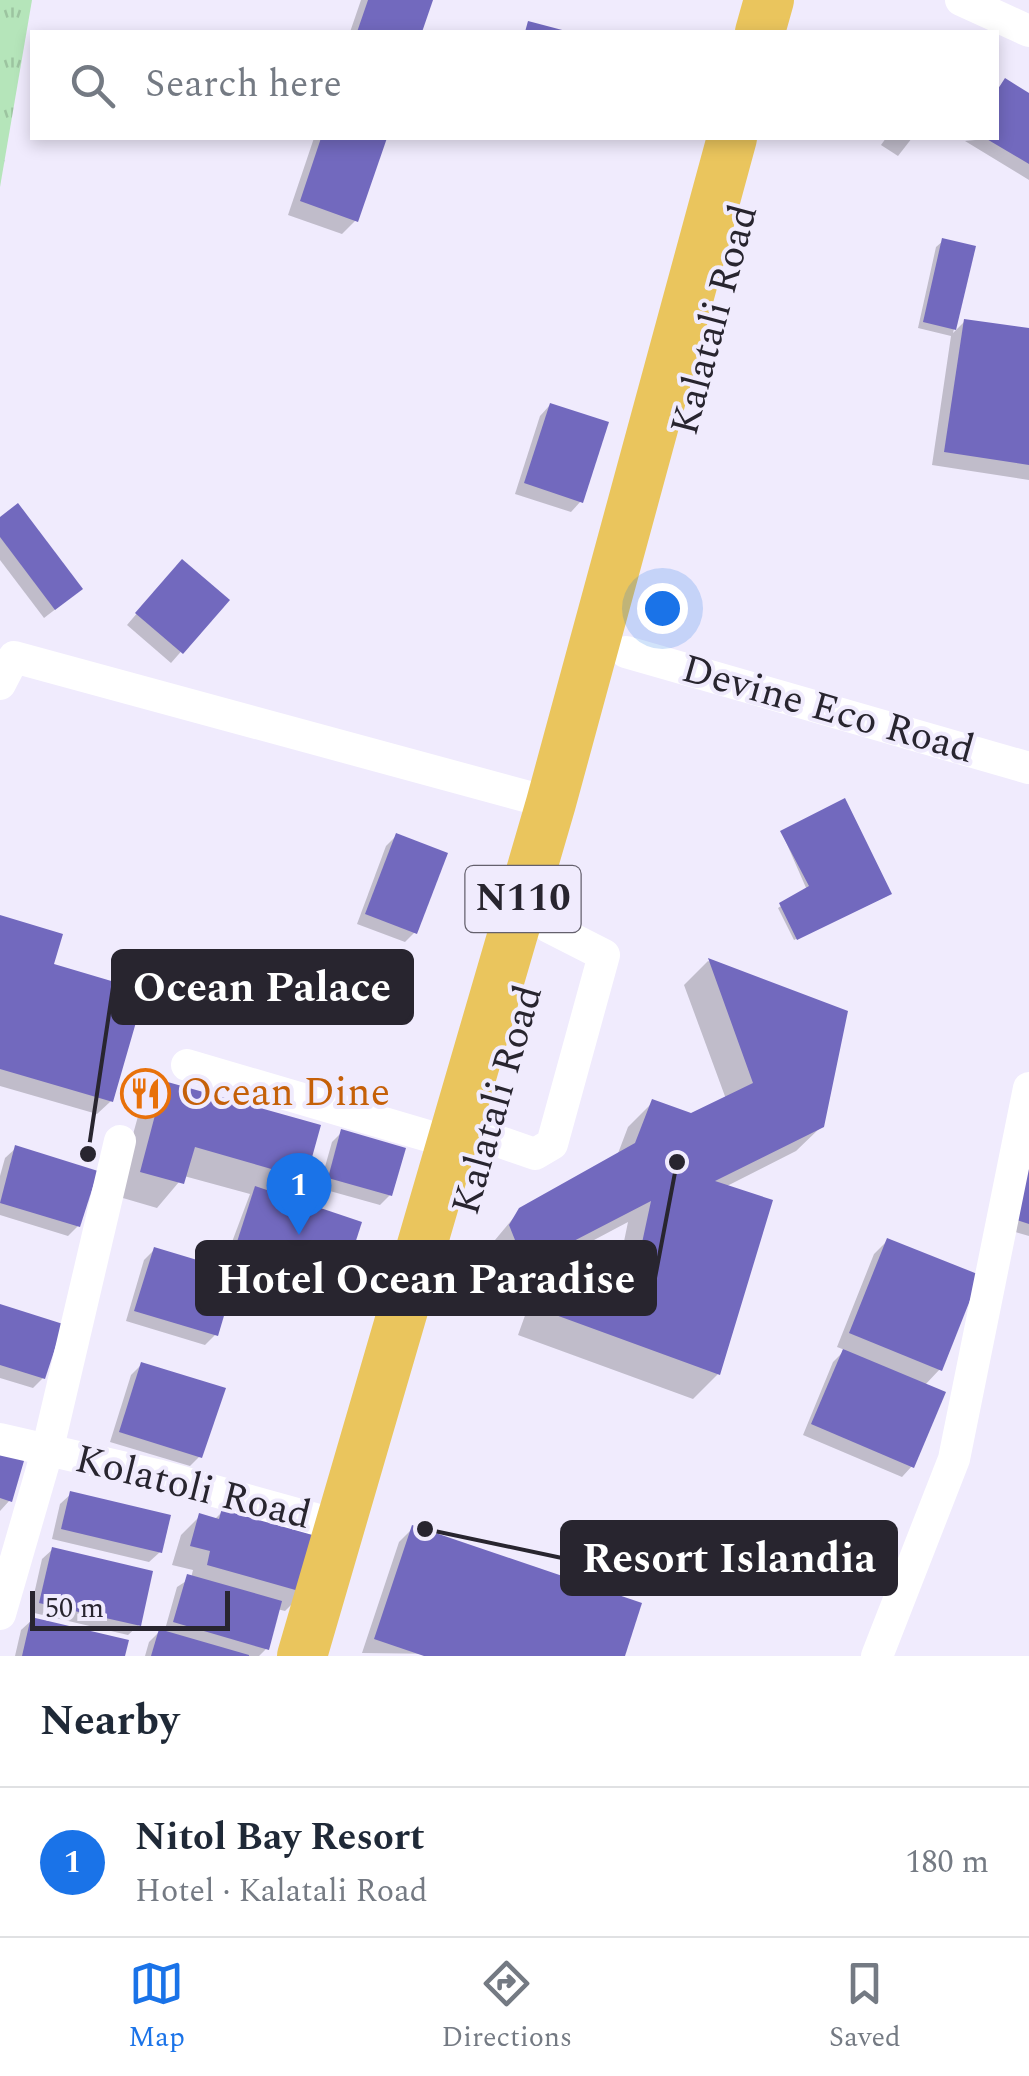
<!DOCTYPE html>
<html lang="en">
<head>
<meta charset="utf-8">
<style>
	:root { --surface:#fff; --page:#f6f6f7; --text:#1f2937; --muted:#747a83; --line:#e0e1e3; --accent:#1a73e8 }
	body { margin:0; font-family:Spectral,serif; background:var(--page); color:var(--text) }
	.scale { position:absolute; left:30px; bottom:25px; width:200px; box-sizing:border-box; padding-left:10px; border:5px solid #28252f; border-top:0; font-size:28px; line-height:35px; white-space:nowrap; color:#28252f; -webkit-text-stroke:8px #f0ebfd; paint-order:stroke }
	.you { position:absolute; left:662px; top:608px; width:35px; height:35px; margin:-25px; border:8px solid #fff; border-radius:50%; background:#1a73e8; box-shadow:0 0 0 15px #1a73e833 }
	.badge { display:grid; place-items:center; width:65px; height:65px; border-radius:50%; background:var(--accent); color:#fff; font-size:32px; font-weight:700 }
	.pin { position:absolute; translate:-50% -82px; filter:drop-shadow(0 2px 5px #0008) }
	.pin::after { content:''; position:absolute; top:52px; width:35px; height:30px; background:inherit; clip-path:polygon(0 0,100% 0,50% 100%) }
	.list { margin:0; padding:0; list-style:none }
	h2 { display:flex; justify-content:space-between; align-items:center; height:130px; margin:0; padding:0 40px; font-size:42px }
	h2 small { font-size:32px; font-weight:400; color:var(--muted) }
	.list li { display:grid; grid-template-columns:65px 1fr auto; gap:30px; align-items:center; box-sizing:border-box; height:150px; padding:0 40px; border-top:2px solid var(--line) }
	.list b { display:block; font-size:38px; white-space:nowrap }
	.list p { margin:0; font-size:32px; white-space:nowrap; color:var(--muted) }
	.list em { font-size:32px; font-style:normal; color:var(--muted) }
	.icon { flex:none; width:55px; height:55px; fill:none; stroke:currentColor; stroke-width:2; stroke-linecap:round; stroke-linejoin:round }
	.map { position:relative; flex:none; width:1029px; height:1656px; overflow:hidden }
	.search { position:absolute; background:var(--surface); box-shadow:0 5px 15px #0003; left:30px; right:30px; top:30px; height:110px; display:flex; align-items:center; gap:25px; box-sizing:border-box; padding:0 35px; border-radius:0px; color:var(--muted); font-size:38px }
	.sheet { height:280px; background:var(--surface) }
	nav { display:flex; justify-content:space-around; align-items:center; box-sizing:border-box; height:140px; border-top:2px solid var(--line); background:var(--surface); font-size:28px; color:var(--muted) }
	nav a { display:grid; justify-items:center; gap:5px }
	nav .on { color:var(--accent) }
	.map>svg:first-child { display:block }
</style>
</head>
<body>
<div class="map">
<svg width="1029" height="1656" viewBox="0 0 1029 1656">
	<defs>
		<pattern id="park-tufts" width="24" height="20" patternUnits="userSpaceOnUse" patternTransform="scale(2.5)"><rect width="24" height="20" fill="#b5e5ba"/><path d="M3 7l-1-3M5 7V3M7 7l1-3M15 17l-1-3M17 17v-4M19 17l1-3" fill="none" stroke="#9cc4a0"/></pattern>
	</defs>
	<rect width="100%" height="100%" fill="#f0ebfd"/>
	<!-- park -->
	<polygon fill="url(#park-tufts)" points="0,0 32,0 0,187"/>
	<!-- shadow -->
	<g fill="#0003">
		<polygon points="361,0 431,0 420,32 350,32"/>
		<polygon points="1006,81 1029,96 1029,180 965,141 996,138 996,90"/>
		<polygon points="314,138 384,138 356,220 342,234 288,215"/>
		<polygon points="886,138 912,138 898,156 881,145"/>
		<polygon points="943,241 973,248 953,333 965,321 1029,331 1029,480 932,465 951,336 918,328 936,247"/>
		<polygon points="550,405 581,501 571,512 515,494 540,416"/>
		<polygon points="0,520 70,598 44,618 0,560"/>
		<polygon points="172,572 226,600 171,663 127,625"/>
		<polygon points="782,833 887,896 794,940 778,908 807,890"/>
		<polygon points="396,836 415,932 405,942 357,924 386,846"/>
		<polygon points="0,918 51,966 111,1101 97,1114 0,1086"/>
		<polygon points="708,961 845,1013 822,1126 796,1151 725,1187 718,1374 693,1399 518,1335 532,1296 557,1271 614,1290 628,1222 511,1284 494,1275 485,1252 520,1210 617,1156 628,1127 653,1102 691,1116 726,1099 684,985"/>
		<polygon points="165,1084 304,1178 284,1198 339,1282 329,1293 226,1258 250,1194 184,1176 157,1208 116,1196 140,1109"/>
		<polygon points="342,1132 390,1195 380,1205 319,1188 332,1142"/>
		<polygon points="16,1148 78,1226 68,1236 0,1215 0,1176 5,1158"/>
		<polygon points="1029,1176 1029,1236 1005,1229"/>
		<polygon points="887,1241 940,1369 924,1386 912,1466 902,1477 803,1435 833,1362 845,1350 837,1347 874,1254"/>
		<polygon points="154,1250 215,1335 205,1345 126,1321 144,1260"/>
		<polygon points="0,1307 43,1378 33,1388 0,1378"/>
		<polygon points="141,1365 200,1456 190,1466 110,1442 131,1375"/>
		<polygon points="0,1449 10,1500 0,1511"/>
		<polygon points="71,1494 160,1552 149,1562 52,1539 60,1504"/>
		<polygon points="223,1511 315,1538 298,1598 285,1611 277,1609 266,1649 259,1656 145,1656 149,1642 159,1632 164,1633 177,1587 191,1578 193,1570 172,1565 181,1535 200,1516 214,1520"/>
		<polygon points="413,1528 622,1656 362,1653 399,1542"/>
		<polygon points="53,1549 139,1625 128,1635 30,1612 42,1559"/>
		<polygon points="32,1620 123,1656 15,1656 21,1630"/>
	</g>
	<!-- building -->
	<g fill="#7269be">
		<polygon points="368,0 433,0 422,32 357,32"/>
		<polygon points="528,21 566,31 566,32 525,32"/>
		<polygon points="1005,78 1029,93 1029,164 985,138 996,138 996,92"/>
		<polygon points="321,138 387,138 358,222 300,201"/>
		<polygon points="942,238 976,246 956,330 923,322"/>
		<polygon points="964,319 1029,328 1029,465 944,452"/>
		<polygon points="550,403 609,422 583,503 524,483"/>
		<polygon points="18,503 83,589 55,610 0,537 0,517"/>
		<polygon points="182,559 230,600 183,654 135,613"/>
		<polygon points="845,798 892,894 797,940 779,903 809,886 780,831"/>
		<polygon points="396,833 448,853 417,934 365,914"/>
		<polygon points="0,915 63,934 54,964 145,991 113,1102 0,1069"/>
		<polygon points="708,958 848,1011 824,1127 715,1181 773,1200 720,1375 542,1310 557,1268 631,1294 651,1201 537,1260 519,1250 509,1225 519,1208 635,1143 652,1099 691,1113 753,1083"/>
		<polygon points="164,1081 321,1125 306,1179 195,1147 184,1184 140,1172"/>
		<polygon points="341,1129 406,1148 392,1196 328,1178"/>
		<polygon points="15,1145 98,1171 80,1227 0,1203"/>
		<polygon points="1029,1167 1029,1224 1014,1219"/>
		<polygon points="255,1186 362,1222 342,1284 235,1248"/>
		<polygon points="887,1238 980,1275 942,1371 849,1333"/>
		<polygon points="154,1247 237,1272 218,1336 134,1311"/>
		<polygon points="0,1304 63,1324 45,1379 0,1365"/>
		<polygon points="843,1349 946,1392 914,1468 811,1424"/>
		<polygon points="141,1362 226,1388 202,1458 119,1432"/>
		<polygon points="0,1446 26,1454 12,1502 0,1498"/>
		<polygon points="70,1491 171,1515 162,1553 61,1529"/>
		<polygon points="222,1508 318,1536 306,1593 207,1565 210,1551 190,1546 199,1513 219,1519"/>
		<polygon points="412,1525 642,1603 625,1656 424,1656 374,1639"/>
		<polygon points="52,1547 153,1571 141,1626 39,1603"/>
		<polygon points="187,1574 282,1601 269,1650 173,1622"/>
		<polygon points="31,1617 129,1640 125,1656 22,1656"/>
		<polygon points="159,1629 249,1655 249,1656 151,1656"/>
	</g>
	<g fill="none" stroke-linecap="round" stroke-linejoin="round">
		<!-- minor -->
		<g stroke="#fff" stroke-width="32">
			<polyline points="961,0 1029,31"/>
			<polyline points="626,652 1029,768"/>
			<polyline points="0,684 14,657 551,803"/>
			<polyline points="187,1065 452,1143"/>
			<polyline points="486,1137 535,1154 552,1144 604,955 549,927"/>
			<polyline points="0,1439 157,1475 340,1526"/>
			<polyline points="0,1614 47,1452 120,1141"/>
			<polyline points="877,1656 954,1459 1029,1088"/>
		</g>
		<!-- highway -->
		<g stroke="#eac55d" stroke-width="50">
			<polyline points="760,32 769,0"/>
			<polyline points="302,1656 551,803 732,138"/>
		</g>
	</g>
	<!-- icons -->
	<defs>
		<symbol id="restaurant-ring" viewBox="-11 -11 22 22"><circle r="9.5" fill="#f0ebfd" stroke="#e8710a" stroke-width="1.5"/><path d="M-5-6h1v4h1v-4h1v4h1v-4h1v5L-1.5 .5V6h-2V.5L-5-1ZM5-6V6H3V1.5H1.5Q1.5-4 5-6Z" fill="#e8710a"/></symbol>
	</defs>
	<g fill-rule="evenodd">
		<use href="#restaurant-ring" x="118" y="1066" width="55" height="55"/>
	</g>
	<g text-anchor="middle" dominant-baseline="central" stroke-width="8" stroke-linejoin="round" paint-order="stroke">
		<!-- shield labels -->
		<rect fill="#f0ebfd" stroke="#64606d" stroke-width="2.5" x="465.5" y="866" width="115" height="66" rx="8"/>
		<g font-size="38" font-weight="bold" fill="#28252f">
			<text x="523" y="899">N110</text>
		</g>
		<!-- street labels -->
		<g font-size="40" fill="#28252f" stroke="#f0ebfd">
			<text transform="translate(715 320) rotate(-75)">Kalatali Road</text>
			<text transform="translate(828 710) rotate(16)">Devine Eco Road</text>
			<text transform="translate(498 1100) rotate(-74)">Kalatali Road</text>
			<text transform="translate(193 1488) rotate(14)">Kolatoli Road</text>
		</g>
		<!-- food labels -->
		<g font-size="40" fill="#c56008" stroke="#f0ebfd" text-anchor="start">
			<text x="180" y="1093">Ocean Dine</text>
		</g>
	</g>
	<!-- callouts -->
	<path fill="none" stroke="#28252f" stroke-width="4" d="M88 1154L113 987M677 1162L655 1278M425 1529L562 1558"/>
	<g fill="#28252f" stroke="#f0ebfd" stroke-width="4">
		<circle cx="88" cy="1154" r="10"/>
		<circle cx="677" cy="1162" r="10"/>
		<circle cx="425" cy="1529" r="10"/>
	</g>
	<g fill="#28252f" stroke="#28252f" stroke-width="4">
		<rect x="113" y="951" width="299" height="72" rx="10"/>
		<rect x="197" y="1242" width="458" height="72" rx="10"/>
		<rect x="562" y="1522" width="334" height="72" rx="10"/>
	</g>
	<g font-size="42" text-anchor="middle" font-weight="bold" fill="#fff">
		<text x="262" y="1001">Ocean Palace</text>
		<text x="426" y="1293">Hotel Ocean Paradise</text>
		<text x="729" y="1572">Resort Islandia</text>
	</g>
</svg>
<div class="scale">50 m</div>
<div class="you"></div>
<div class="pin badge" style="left:299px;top:1235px">1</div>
<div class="search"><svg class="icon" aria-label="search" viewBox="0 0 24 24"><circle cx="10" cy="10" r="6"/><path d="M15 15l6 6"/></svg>Search here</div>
</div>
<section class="sheet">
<h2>Nearby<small></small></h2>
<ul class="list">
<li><span class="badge">1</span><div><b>Nitol Bay Resort</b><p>Hotel · Kalatali Road</p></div><em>180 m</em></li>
</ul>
</section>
<nav>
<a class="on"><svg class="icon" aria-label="map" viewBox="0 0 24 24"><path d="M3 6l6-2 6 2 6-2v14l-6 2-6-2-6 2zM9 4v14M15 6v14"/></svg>Map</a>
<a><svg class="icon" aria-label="directions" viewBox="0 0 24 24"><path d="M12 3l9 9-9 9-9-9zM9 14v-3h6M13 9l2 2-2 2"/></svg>Directions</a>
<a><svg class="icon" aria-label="saved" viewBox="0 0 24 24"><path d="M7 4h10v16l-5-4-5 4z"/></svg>Saved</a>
</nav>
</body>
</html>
